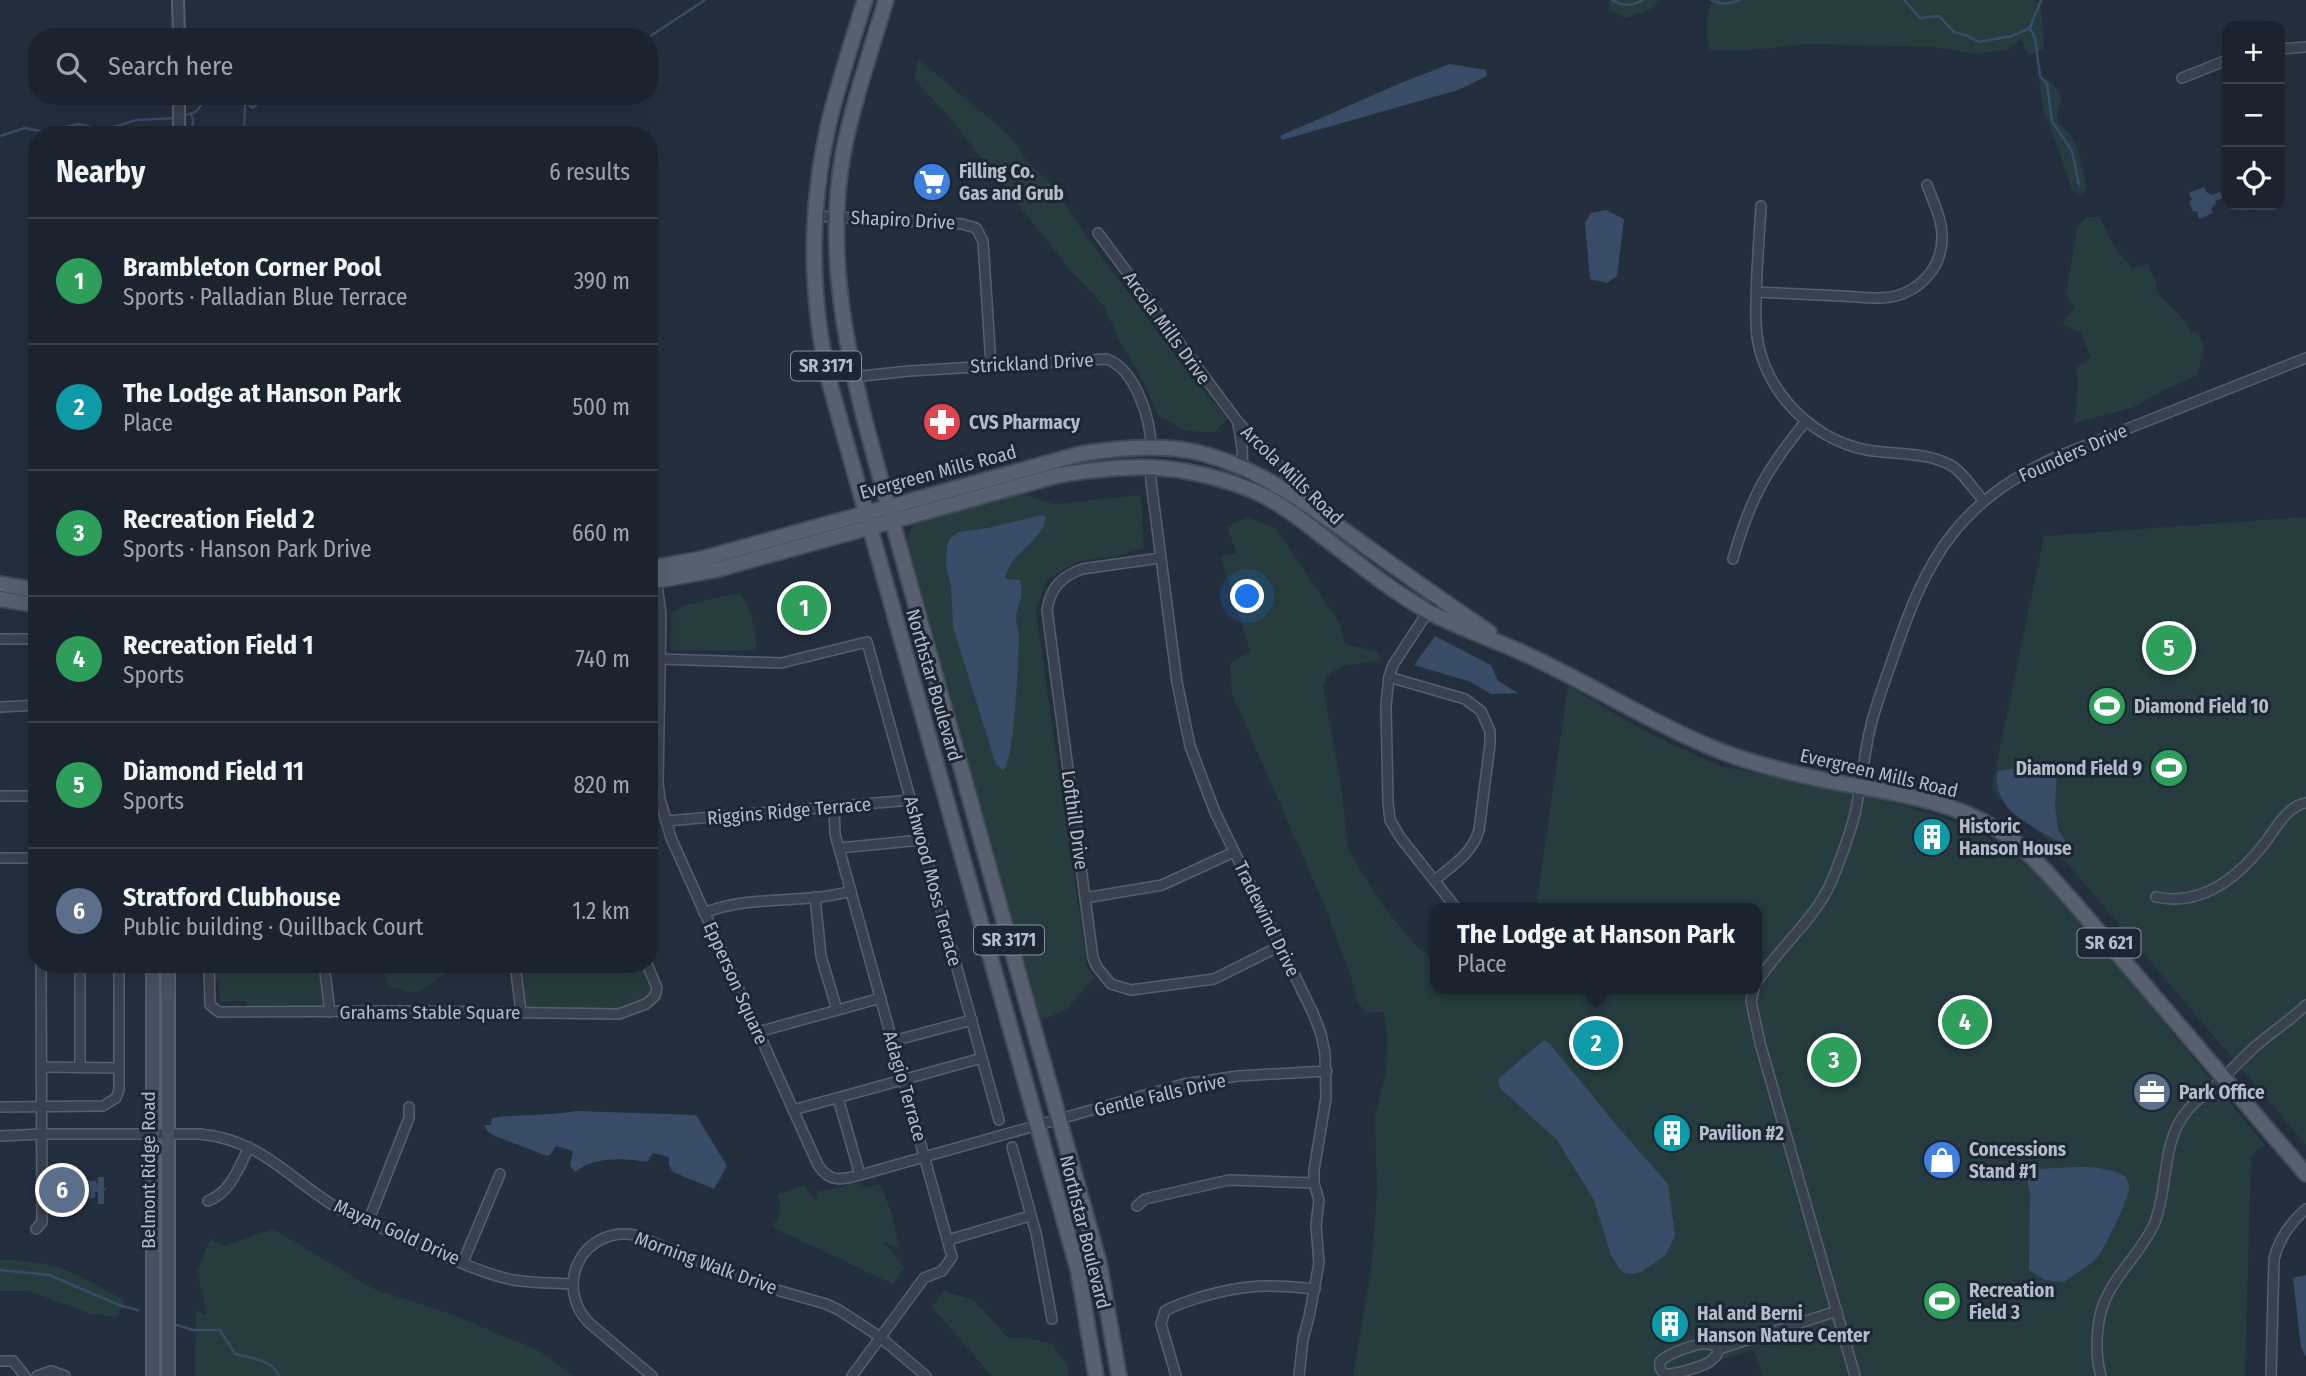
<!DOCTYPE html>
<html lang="en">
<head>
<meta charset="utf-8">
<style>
	:root { --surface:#1b232e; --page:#282f3a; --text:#f1f3f6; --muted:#a0a4aa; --line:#39404a; --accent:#0b8043 }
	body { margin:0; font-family:"Fira Sans Condensed",sans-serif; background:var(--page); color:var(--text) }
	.controls { position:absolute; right:21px; top:21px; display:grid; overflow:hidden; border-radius:14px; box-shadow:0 7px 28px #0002 }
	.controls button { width:63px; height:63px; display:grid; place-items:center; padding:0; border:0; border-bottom:2px solid var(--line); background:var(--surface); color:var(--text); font:35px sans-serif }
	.you { position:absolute; left:1248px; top:597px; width:24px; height:24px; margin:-18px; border:5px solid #fff; border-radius:50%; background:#1a73e8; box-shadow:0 0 0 10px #1a73e833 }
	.badge { display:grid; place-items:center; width:46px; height:46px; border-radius:50%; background:var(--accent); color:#fff; font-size:23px; font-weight:700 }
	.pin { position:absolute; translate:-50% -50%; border:4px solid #fff; box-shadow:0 2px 7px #0006 }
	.popup { position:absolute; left:1430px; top:903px; width:332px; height:91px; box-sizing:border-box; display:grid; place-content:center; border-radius:14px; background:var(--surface); filter:drop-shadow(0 2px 5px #0005); font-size:23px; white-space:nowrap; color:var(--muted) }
	.popup b { font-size:26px; color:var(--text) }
	.popup::after { content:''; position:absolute; left:50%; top:100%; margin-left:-14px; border:14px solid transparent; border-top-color:var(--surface) }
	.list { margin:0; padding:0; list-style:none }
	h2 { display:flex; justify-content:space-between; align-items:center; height:91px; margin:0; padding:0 28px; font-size:30px }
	h2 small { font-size:23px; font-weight:400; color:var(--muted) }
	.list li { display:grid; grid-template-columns:46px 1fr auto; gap:21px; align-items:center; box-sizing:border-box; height:126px; padding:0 28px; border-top:2px solid var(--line) }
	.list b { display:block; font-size:26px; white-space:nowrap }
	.list p { margin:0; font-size:23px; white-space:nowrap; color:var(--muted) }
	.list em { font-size:23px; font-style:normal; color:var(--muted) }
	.icon { flex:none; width:38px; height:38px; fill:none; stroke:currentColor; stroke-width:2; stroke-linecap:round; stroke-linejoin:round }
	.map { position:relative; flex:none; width:2306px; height:1376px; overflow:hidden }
	.search { position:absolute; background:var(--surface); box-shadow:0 7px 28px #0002; left:28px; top:28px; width:630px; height:77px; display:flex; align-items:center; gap:18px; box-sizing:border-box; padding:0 24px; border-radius:28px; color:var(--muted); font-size:26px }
	.panel { position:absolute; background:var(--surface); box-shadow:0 7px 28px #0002; left:28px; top:126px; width:630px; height:847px; border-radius:28px }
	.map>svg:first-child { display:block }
</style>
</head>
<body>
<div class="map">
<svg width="2306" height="1376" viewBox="0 0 2306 1376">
	<rect width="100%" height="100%" fill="#242f3e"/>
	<!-- green -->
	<g fill="#263c3f">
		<polygon points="1609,0 1662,0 1651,9 1626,18 1610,10"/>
		<path d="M1714,0H2035L2041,8L2044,49L2029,55L2021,39L2006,50L1978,54L1931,47L1807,44L1742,51L1710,50C1706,34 1704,14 1714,0Z"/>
		<polygon points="919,60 1008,134 1028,162 1055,188 1085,235 1178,359 1227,419 1214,432 1184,431 1157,414 1145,385 1121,343 1103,305 1071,271 946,113 914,79"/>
		<path d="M2039,78C2053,79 2057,89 2062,101L2058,108L2057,123C2080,138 2081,162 2087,188L2079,196L2072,190L2057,145L2043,110Z"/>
		<polygon points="2087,217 2099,217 2117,251 2132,268 2147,264 2155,279 2157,293 2178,314 2192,332 2198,333 2204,347 2198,375 2165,389 2134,407 2075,423 2078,383 2076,368 2090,357 2082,333 2062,324 2075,307 2066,295 2077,228"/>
		<polygon points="1016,492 1054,504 1141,495 1144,548 1117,556 1079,561 1046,580 1036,612 1087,966 1094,978 1066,1010 1041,1020 907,539 916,519"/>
		<path d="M1247,517L1276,529L1340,624L1345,644L1378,652L1381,660C1357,667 1333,659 1323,686L1341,785L1348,850L1384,907L1417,947L1435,961V989H1757V908H1536L1568,686L1650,734L1720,766L1882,799L1968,826L2011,851L2042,875L2265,1145L2251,1156L2245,1376H1762L1754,1349L1674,1376H1353L1372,1264L1377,1191L1375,1115L1386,1071L1387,1035L1384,1012L1367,1013L1357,1002L1350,973L1322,900L1232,694L1230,664L1250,651L1221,556L1237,553L1227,527Z"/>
		<polygon points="2306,517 2306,1145 2045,837 1997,796 1992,787 2044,536"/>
		<path d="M739,593C752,610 756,629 756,651L671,650V613L686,605Z"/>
		<polygon points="213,964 320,964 325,1000 322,1005 315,1008 248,1007 246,1001 220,1002 219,981 214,981"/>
		<path d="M383,964H449L448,973C438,978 423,993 411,992C403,992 397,987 388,988Z"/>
		<polygon points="515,964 647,964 657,993 629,1011 521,1012"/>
		<polygon points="858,1183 865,1188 880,1184 892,1214 899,1249 884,1242 904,1267 893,1284 772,1227 781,1212 778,1195 804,1185 816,1202 817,1192"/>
		<polygon points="273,1229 376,1290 445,1312 538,1350 574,1376 195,1376 196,1310 207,1315 197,1271 210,1239 224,1246"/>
		<path d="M0,1259C21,1261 45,1262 65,1270C85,1278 104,1289 124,1300L118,1317L91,1314L29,1291H0Z"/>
		<polygon points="943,1291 974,1300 1008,1338 1026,1338 1052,1344 1066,1363 1069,1376 992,1376 932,1307"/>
	</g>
	<!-- water -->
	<g fill="#394c67">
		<polygon points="1450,64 1486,70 1487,76 1458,90 1282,140 1280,136 1403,82"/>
		<polygon points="2204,187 2206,192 2212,195 2220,192 2223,198 2215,201 2216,204 2211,208 2213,213 2199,219 2197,211 2193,212 2189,201 2192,200 2189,193"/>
		<polygon points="1606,210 1624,219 1617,276 1607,283 1590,279 1585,223 1591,213"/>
		<path d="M1041,515L1046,517C1043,542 1008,554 1005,579L1020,580C1025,599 1017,603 1016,617C1016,624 1019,631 1019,638C1018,659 1015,761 1003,770L996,765L953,627L951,587L946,565L947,546L950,538L959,532L988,528Z"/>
		<polygon points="809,591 816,618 795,625 792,623 795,614 790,607 791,619 786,621 781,611 783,600"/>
		<polygon points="1435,636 1491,665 1498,681 1518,693 1491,694 1471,682 1414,665"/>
		<path d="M2054,762L2057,768L2055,806L2058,829L2067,844C2056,842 2016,818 2008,808C2001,799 1994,783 1998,771Z"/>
		<polygon points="1544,1040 1550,1044 1617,1126 1668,1184 1675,1236 1666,1255 1641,1272 1633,1274 1624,1273 1618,1267 1611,1255 1594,1200 1557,1140 1500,1088 1498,1079"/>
		<path d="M576,1111L696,1115L727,1166L714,1189L673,1172L669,1165V1157L653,1153L647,1162C624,1158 594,1156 575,1172L570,1166L573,1151L556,1146L550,1155L547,1156L495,1136L488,1132L484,1125H491L492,1118C520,1114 547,1116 576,1111Z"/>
		<path d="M2031,1165L2038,1169C2066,1168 2101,1162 2126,1177C2127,1181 2129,1184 2129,1188C2129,1198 2103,1252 2096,1259C2087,1268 2074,1274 2064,1282L2045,1280L2029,1270L2030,1193L2025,1173Z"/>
		<polygon points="98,1177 104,1177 104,1188 107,1189 104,1191 104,1204 98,1204 98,1192 95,1192 95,1198 74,1198 74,1180 96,1181 97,1187"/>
		<polygon points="2306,1275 2306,1357 2301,1347 2293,1278"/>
	</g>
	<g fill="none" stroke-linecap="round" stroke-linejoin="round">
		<!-- stream -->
		<g stroke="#394c67" stroke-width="2.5">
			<path d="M1612,0C1624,7 1632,6 1643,0"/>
			<path d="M1711,0C1721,5 1729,4 1740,0"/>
			<polyline points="1904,0 1920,18 1939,16 1954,32 1968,36 1979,42 2012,36 2030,28 2041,0"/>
			<polyline points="2030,28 2035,38 2040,76 2047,84 2052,121 2072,151 2079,185"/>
			<polyline points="649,37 705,0"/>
			<polyline points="237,96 253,108 265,96"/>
			<polyline points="191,114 193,120 192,135"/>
			<polyline points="181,116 196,112 208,96"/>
			<polyline points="244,135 245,103"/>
			<polyline points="0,136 25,128 44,132 79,124 95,128 111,128 136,120 175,118"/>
			<polyline points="0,1270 49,1275 119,1305 138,1310"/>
			<path d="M177,1325L193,1330H220L235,1354C250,1358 273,1360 279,1376"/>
		</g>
		<defs>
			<g id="minor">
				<polyline points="2280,49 2306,47"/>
				<polyline points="2182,78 2227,60"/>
				<path d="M1761,206C1759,244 1755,284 1756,323C1757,384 1808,439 1867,450C1894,455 1931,451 1955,468C1966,477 1974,490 1983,500"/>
				<polyline points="816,216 962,224 976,228 983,241 991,365"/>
				<polyline points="1098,233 1238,422 1291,478 1329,513"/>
				<path d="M1757,292C1786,293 1814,295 1843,296C1862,297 1884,301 1902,294C1926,285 1943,262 1942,236C1942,219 1933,201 1927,185"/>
				<path d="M853,377L909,371L1107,359C1136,370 1151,420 1151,448"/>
				<polyline points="1238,424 1242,447 1243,475 1250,487"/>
				<polyline points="1151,465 1151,481 1177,682 1190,746 1215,812 1313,1013 1321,1034 1325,1053 1326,1098 1314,1170 1314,1183 1319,1200 1316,1225 1319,1263 1309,1317 1303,1339 1299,1376"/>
				<path d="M1160,558L1082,569C1061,577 1051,587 1047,610L1093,958L1097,967L1111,984L1131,990L1214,979L1280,946"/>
				<path d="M1733,559C1750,499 1766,470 1806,421"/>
				<path d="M656,578L661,614L658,783L660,799L671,838L818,1165C830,1183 841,1180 860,1175L1184,1084L1238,1076L1327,1071"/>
				<polyline points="1437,598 1393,665 1389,677 1386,705 1388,802 1390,820 1400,837 1456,908"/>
				<polyline points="0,639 37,639"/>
				<polyline points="661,659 781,663 867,642 999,1120"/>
				<path d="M1389,677L1465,699L1481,711L1490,731V744L1479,830C1472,854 1453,865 1435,880"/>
				<polyline points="0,707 37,705"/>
				<polyline points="0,796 37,796"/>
				<polyline points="834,808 835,834 952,1257 942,1271 924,1278 852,1376"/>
				<polyline points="666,821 911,800"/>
				<polyline points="839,848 922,840"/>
				<polyline points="0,858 37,858"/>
				<polyline points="815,897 821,956 837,1010"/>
				<path d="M2156,897C2203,907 2240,876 2267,840C2277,826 2288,806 2306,803"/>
				<polyline points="1085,898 1162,885 1234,852"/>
				<path d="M704,913C751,894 803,905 851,891"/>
				<polyline points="209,964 210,1005 219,1012 414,1011 619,1014 646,1004 655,996 657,988 647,964"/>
				<polyline points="324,964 330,1012"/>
				<polyline points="515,964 521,1012"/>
				<path d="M1757,982C1780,946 1815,920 1832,880C1841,858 1851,832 1856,809C1862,781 1864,753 1871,725C1877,701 1886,678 1894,655C1927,556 1959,502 2056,457L2306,358"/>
				<polyline points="1754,989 1751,1001 1760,1043 1855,1376"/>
				<polyline points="758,1032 881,998"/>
				<polyline points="893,1041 972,1020"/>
				<polyline points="42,1067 119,1068"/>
				<polyline points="80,1067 80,964"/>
				<polyline points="838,1098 860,1175"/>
				<polyline points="0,1107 103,1106 116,1098 119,1090 119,964"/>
				<polyline points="793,1110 982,1058"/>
				<path d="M0,1136L42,1134H200C262,1140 289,1179 339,1209C357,1220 379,1226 398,1235C435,1251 473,1271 513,1280C532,1283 552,1283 571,1284"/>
				<polyline points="1012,1147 1036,1233 1052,1319"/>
				<path d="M208,1201C231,1192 239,1167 249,1147"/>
				<polyline points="1137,1206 1145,1199 1229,1180 1314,1183"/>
				<polyline points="368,1222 409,1118 409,1107"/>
				<polyline points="36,1229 42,1222 41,964"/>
				<polyline points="948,1240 1030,1216"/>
				<polyline points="463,1262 500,1174"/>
				<path d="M1719,1349C1717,1354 1717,1356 1713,1359C1707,1366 1674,1375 1664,1374L1660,1368V1362C1666,1354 1698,1342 1709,1344C1713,1344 1715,1347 1719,1349L1837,1311"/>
				<polyline points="0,1361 13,1361 25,1376"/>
				<polyline points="37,1376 51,1371 65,1376"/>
				<path d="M652,1376L588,1322C553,1283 584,1226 635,1235L752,1283L826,1304L839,1310L880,1337L926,1376"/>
				<path d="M1176,1376L1161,1324L1165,1311C1177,1304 1188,1301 1201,1297C1246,1284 1268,1284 1315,1289"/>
				<path d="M2101,1376C2095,1355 2096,1329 2102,1308C2113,1275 2142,1253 2155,1222C2169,1185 2161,1142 2187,1111C2195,1101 2205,1094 2215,1086C2229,1073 2242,1058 2257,1045C2273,1031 2291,1020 2306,1005"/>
				<path d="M2271,1376L2274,1259C2279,1238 2290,1223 2306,1209"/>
			</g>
			<g id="tertiary">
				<polyline points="178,0 179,37"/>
				<polyline points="179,96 179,135"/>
			</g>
			<g id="secondary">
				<polyline points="153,964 153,1376"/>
				<polyline points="168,964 168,1376"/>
			</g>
			<g id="primary">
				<path d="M865,0C853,39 840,78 830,118C809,207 809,299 831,388L1078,1270L1096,1376"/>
				<path d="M886,0C871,51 853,102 843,154C823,266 852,376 882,484L1099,1262L1119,1376"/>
				<path d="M649,568L701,559L1080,454C1116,448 1155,444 1191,451C1256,464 1315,509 1367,547C1408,576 1448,605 1489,632"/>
				<path d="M649,582L715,570L1059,475C1131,464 1174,462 1244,487C1272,497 1297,516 1321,535C1355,561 1389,589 1427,611C1457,627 1490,638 1521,652C1581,679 1638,715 1699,742C1737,760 1782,771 1824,780C1884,792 1945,797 1998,830C2028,849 2052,878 2076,905L2306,1174"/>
				<polyline points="0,584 37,590"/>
				<polyline points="0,599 37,605"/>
			</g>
		</defs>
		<!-- minor casing -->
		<use href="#minor" stroke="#565f6c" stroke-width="12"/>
		<!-- tertiary casing -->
		<use href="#tertiary" stroke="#565f6c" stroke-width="14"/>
		<!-- secondary casing -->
		<use href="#secondary" stroke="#565f6c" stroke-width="16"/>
		<!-- primary casing -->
		<use href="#primary" stroke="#414a57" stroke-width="18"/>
		<!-- minor -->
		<use href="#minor" stroke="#38414e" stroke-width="9"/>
		<!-- tertiary -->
		<use href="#tertiary" stroke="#38414e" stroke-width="10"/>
		<!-- secondary -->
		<use href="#secondary" stroke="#465061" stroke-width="12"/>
		<!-- primary -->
		<use href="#primary" stroke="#56606e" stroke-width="14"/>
	</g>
	<!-- icons -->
	<defs>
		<symbol id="supermarket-disc" viewBox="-11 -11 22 22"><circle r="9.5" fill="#3f7fe0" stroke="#1d2633"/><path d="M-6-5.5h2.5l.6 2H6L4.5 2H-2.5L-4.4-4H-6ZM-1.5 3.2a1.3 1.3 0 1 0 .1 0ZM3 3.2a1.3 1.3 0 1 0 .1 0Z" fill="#fff"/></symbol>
		<symbol id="pharmacy-disc" viewBox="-11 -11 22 22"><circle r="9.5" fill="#e0444e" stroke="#1d2633"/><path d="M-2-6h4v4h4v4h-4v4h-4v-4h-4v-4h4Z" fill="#fff"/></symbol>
		<symbol id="stadium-disc" viewBox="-11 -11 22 22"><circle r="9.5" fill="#2e9e5b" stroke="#1d2633"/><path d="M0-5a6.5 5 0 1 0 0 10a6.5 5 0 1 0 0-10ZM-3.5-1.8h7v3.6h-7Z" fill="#fff"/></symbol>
		<symbol id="building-disc" viewBox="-11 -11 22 22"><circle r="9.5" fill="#0f9aa8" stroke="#1d2633"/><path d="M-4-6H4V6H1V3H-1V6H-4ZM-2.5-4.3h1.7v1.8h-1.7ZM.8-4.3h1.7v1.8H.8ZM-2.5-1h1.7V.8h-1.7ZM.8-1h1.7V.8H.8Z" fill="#fff"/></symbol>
		<symbol id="office-disc" viewBox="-11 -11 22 22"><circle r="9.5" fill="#5c6f8a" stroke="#1d2633"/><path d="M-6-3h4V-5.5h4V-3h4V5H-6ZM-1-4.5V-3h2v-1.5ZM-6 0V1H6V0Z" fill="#fff"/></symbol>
		<symbol id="shop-disc" viewBox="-11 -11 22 22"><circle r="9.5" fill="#3f7fe0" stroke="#1d2633"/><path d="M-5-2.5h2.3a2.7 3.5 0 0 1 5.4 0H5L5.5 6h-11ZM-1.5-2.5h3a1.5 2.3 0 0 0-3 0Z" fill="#fff"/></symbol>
	</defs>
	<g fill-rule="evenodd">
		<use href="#supermarket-disc" x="910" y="160" width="44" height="44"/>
		<use href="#pharmacy-disc" x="920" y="400" width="44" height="44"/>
		<use href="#stadium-disc" x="2085" y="684" width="44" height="44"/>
		<use href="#stadium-disc" x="2147" y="746" width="44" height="44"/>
		<use href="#building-disc" x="1910" y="815" width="44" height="44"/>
		<use href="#office-disc" x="2130" y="1070" width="44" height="44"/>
		<use href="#building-disc" x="1650" y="1111" width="44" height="44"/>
		<use href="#shop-disc" x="1920" y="1138" width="44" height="44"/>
		<use href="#stadium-disc" x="1920" y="1279" width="44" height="44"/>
		<use href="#building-disc" x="1648" y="1302" width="44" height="44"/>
	</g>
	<g text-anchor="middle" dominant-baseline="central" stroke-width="6" stroke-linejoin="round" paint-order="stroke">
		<!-- shield labels -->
		<g fill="#1d2633" stroke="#878f9c" stroke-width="2">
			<rect x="791" y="351.5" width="70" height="29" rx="5"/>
			<rect x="974" y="925.5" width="70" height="29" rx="5"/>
			<rect x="2077.5" y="928.5" width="63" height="29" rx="5"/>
		</g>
		<g font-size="18" font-weight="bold" fill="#b4bcc9">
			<text x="826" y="366">SR 3171</text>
			<text x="1009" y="940">SR 3171</text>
			<text x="2109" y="943">SR 621</text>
		</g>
		<!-- poi labels -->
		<g font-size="19" font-weight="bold" fill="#b4bcc9" stroke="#1d2633" text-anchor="start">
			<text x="959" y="171">Filling Co.<tspan x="959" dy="22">Gas and Grub</tspan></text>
			<text x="969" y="422">CVS Pharmacy</text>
			<text x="2134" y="706">Diamond Field 10</text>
			<text x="2142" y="768" text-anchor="end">Diamond Field 9</text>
			<text x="1959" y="826">Historic<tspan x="1959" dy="22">Hanson House</tspan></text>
			<text x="2179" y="1092">Park Office</text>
			<text x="1699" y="1133">Pavilion #2</text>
			<text x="1969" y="1149">Concessions<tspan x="1969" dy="22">Stand #1</tspan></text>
			<text x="1969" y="1290">Recreation<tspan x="1969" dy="22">Field 3</tspan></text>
			<text x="1697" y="1313">Hal and Berni<tspan x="1697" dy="22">Hanson Nature Center</tspan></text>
		</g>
		<!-- street labels -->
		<g font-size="19" fill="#b4bcc9" stroke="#1d2633">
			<text transform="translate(903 220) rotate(3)">Shapiro Drive</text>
			<text transform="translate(1167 328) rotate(54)">Arcola Mills Drive</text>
			<text transform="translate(1032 363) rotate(-3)">Strickland Drive</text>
			<text transform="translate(2073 453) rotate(-24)">Founders Drive</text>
			<text transform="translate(938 472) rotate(-15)">Evergreen Mills Road</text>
			<text transform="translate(1292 475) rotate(44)">Arcola Mills Road</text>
			<text transform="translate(934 685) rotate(74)">Northstar Boulevard</text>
			<text transform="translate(1879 773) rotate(13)">Evergreen Mills Road</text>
			<text transform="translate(789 811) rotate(-5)">Riggins Ridge Terrace</text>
			<text transform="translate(1075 820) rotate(82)">Lofthill Drive</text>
			<text transform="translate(933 881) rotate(75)">Ashwood Moss Terrace</text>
			<text transform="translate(1267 919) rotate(64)">Tradewind Drive</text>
			<text transform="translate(736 983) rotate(66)">Epperson Square</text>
			<text x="430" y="1012">Grahams Stable Square</text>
			<text transform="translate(905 1086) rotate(74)">Adagio Terrace</text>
			<text transform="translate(1160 1095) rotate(-13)">Gentle Falls Drive</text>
			<text transform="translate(148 1170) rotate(-90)">Belmont Ridge Road</text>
			<text transform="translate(397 1232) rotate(24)">Mayan Gold Drive</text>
			<text transform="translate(1085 1232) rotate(76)">Northstar Boulevard</text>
			<text transform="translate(706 1263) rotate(20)">Morning Walk Drive</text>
		</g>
	</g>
</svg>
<div class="controls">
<button>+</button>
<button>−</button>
<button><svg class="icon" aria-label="locate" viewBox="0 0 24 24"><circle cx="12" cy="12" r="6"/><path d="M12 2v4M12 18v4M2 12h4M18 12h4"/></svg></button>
</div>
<div class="you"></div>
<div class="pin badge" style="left:804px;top:608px;background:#2e9e5b">1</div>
<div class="pin badge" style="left:1596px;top:1043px;background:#0f9aa8">2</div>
<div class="popup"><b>The Lodge at Hanson Park</b>Place</div>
<div class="pin badge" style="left:1834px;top:1060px;background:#2e9e5b">3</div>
<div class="pin badge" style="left:1965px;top:1022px;background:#2e9e5b">4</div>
<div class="pin badge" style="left:2169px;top:648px;background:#2e9e5b">5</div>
<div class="pin badge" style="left:62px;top:1190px;background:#5c6f8a">6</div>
<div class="search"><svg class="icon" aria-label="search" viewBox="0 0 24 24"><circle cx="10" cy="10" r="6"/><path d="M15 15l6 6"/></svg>Search here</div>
<section class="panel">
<h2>Nearby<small>6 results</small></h2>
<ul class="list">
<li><span class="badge" style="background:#2e9e5b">1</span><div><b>Brambleton Corner Pool</b><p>Sports · Palladian Blue Terrace</p></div><em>390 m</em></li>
<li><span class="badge" style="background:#0f9aa8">2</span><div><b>The Lodge at Hanson Park</b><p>Place</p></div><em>500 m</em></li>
<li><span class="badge" style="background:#2e9e5b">3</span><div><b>Recreation Field 2</b><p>Sports · Hanson Park Drive</p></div><em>660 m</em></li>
<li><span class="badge" style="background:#2e9e5b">4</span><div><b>Recreation Field 1</b><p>Sports</p></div><em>740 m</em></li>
<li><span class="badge" style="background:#2e9e5b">5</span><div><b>Diamond Field 11</b><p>Sports</p></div><em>820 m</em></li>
<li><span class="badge" style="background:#5c6f8a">6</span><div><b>Stratford Clubhouse</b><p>Public building · Quillback Court</p></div><em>1.2 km</em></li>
</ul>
</section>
</div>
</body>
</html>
